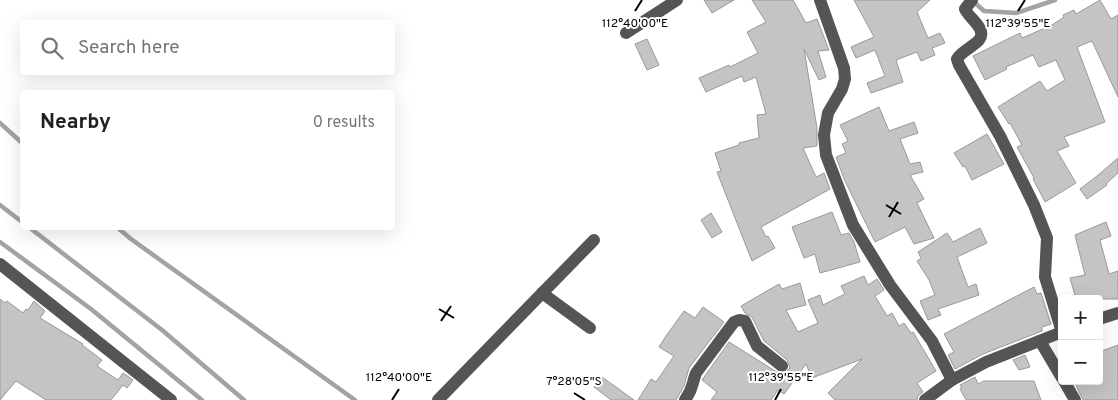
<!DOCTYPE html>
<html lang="en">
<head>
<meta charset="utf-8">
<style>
	:root { --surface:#fff; --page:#f2f2f2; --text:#202124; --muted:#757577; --line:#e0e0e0 }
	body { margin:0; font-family:Overpass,sans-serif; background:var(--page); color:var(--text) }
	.controls { position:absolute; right:15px; bottom:15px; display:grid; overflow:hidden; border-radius:5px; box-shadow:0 5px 20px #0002 }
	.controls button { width:45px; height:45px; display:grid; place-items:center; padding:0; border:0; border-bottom:1px solid var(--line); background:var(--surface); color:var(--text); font:25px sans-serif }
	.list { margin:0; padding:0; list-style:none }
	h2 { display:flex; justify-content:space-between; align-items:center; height:65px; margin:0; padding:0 20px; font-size:21px }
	h2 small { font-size:16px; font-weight:400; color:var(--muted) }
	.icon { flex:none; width:28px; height:28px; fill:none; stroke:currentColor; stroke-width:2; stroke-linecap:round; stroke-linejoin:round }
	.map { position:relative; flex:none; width:1118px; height:400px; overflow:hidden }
	.search { position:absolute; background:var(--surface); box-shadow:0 5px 20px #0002; left:20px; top:20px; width:375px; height:55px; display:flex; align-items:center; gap:12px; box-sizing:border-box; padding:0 18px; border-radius:5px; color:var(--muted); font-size:19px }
	.panel { position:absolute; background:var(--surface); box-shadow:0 5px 20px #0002; left:20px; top:90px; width:375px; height:140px; border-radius:5px }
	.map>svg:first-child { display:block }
</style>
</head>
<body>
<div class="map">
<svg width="1118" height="400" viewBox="0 0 1118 400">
	<rect width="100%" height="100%" fill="#fff"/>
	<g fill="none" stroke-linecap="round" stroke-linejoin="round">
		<!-- stream -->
		<g stroke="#a3a3a3" stroke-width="4.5">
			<polyline points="973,1 984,11 1016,13 1055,0"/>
			<polyline points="0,123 22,143"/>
			<polyline points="0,205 22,222"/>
			<polyline points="30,228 162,330 244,400"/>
			<polyline points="118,228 131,239 355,400"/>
			<polyline points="0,242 91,309 202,400"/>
		</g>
	</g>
	<!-- building -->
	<g fill="#c4c4c4" stroke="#999">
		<polygon points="704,0 734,0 712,13"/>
		<polygon points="752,0 793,0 806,23 817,19 829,50 818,51 826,77 819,80 804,49 817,128 817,146 803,148 816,177 824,173 830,189 761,227 766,237 768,236 775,248 752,261 717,172 721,171 715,153 739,145 739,143 759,138 757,115 766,114 756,77 744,82 742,76 706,92 699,78 729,65 730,67 758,53 747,32 766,22"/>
		<polygon points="854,0 930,0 917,12 928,38 940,33 945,43 932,48 935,55 921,61 917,52 896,60 903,82 871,93 867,83 885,76 875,50 856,58 851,47 874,37"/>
		<polygon points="1100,0 1111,19 1118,15 1118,97 1092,41 1077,47 1105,122 1064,137 1069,146 1057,151 1076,183 1045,202 1033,179 1034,178 1017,147 1022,145 1010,123 1009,124 998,107 1040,81 1047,91 1065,80 1056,60 1039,67 1033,55 1006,67 1007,69 985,80 973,56 1020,33 1022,38 1052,25 1064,17 1063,15 1074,10 1076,14"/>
		<polygon points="647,39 659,65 647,70 635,44"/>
		<polygon points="879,107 889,131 914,122 918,133 900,139 910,164 920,162 923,172 910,175 924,199 917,203 934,238 914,244 905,227 875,242 845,181 836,157 846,153 842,144 848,141 840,125"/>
		<polygon points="987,134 1004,164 972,180 965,166 963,167 954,153"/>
		<polygon points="1118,158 1118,173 1106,184 1107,185 1087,199 1080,189 1097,176"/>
		<polygon points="832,212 841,235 849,233 854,242 860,262 820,273 815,254 804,258 792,227"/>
		<polygon points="711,213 722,232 712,238 701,220"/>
		<polygon points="1106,222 1111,236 1100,240 1109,274 1118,271 1118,299 1076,299 1070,278 1085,275 1075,235"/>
		<polygon points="980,228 987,243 957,257 968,287 976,284 979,295 938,309 941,315 928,320 920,301 935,295 929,280 917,261 921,258 918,252 947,233 953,242"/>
		<polygon points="864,276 868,285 877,279 884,290 875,296 887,316 892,313 899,326 904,323 911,333 913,332 936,371 917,383 923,392 918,396 917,400 835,400 828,393 862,359 812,378 806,364 784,394 778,390 771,400 711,400 717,392 702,380 729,342 780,374 785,373 790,368 787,360 764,341 752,317 745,313 741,306 779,284 782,289 800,283 806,305 786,310 798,332 818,323 808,300 820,295 823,305 845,294 841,286"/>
		<polygon points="1034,287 1037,294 1041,293 1051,324 1042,327 1042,331 983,354 955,369 948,355 954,352 944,334"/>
		<polygon points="0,299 5,303 7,301 23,313 26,309 28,310 34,301 45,311 40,318 83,344 82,345 102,360 97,366 118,380 123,373 133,380 127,388 123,385 111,400 46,400 16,381 0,400"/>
		<polygon points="703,307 724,322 689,368 684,386 676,400 638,400 651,379 656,382 674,356 659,347 666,336 684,311 695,318"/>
		<polygon points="1118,345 1118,400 1083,400 1074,381 1099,381 1099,352"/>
		<polygon points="1025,355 1030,367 1019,370 1013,360"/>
		<polygon points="602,377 634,400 611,400 594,387"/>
		<polygon points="975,377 978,384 984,381 1034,381 1041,400 966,400 960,389 962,388 960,385"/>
	</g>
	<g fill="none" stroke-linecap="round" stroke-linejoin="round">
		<!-- minor -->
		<g stroke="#555" stroke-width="12">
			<polyline points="820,0 844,68 845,79 842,89 828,113 824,135 826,155 853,225 890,285 932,341 952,380"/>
			<path d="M972,0L965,9C968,16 976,21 980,29C987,43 964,47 957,59L959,65L1000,136L1034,205L1047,238L1045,277L1062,332"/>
			<polyline points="626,33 677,0"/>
			<polyline points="0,264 171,400"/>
			<polyline points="542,293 590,328"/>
			<polyline points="1099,319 1118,313"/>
			<polyline points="1040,341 1062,378"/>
			<polyline points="1064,381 1075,400"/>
			<polyline points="438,400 594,240"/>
			<path d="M685,400C694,387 691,386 696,373L734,322L739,320L745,321L757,346L782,366"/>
			<polyline points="925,400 952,380 986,362 1062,332"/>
		</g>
	</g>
	<!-- ticks -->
	<path fill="none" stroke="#000" stroke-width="2" d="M635,11L642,0M1018,11L1025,0M886,205L901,214M889,217L898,202M439,309L454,318M441,321L451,306M574,393L585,400M392,400L399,389M775,400L781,389"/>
	<g font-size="12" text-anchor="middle" fill="#000" stroke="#fff" stroke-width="4" stroke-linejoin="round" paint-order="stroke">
		<text x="635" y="27">112°40'00"E</text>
		<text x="1018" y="27">112°39'55"E</text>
		<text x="399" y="381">112°40'00"E</text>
		<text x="781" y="381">112°39'55"E</text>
		<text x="574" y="385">7°28'05"S</text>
	</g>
</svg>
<div class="controls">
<button>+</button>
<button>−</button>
</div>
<div class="search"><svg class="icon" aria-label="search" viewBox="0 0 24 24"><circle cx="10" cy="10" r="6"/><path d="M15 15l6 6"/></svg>Search here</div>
<section class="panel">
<h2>Nearby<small>0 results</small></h2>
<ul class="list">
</ul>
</section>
</div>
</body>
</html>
